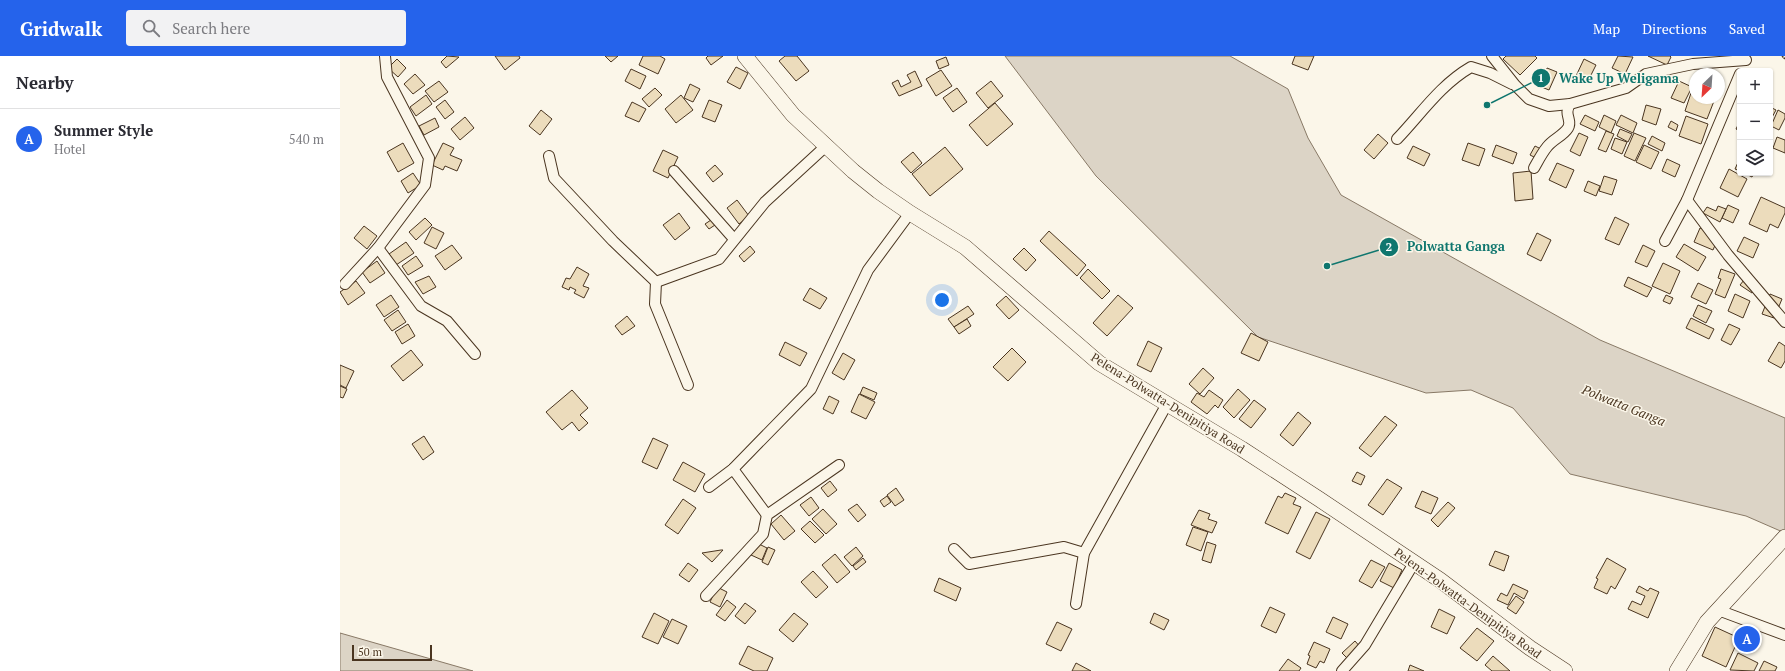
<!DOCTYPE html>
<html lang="en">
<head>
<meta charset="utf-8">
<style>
	:root { --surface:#fff; --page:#f2f2f3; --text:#2b2b33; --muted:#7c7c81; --line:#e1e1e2; --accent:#2563eb }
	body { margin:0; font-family:"PT Serif",serif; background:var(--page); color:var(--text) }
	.controls { position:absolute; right:12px; top:12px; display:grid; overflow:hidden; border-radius:4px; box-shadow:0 1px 3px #0004 }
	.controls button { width:36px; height:36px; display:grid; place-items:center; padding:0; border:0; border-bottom:1px solid var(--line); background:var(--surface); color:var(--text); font:20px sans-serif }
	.compass { position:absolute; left:1349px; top:12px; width:36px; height:36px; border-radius:50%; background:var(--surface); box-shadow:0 1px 3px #0004; rotate:205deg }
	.scale { position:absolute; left:12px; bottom:10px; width:80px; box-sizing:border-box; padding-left:4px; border:2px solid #4a3520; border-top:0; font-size:11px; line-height:14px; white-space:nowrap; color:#4a3520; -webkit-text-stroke:3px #fbf6e9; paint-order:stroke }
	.you { position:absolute; left:602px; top:244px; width:14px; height:14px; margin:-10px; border:3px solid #fff; border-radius:50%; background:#1a73e8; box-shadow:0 0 0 6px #1a73e833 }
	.badge { display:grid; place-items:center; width:26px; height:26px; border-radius:50%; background:var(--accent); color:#fff; font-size:13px; font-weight:700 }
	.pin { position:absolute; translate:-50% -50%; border:2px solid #fff; box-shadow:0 1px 4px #0006 }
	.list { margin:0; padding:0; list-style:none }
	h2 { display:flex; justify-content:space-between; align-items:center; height:52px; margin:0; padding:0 16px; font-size:17px }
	h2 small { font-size:13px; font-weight:400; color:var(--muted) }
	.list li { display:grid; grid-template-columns:26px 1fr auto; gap:12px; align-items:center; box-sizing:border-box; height:60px; padding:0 16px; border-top:1px solid var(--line) }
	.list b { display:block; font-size:15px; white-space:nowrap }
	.list p { margin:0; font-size:13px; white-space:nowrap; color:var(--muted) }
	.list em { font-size:13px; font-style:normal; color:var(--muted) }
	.icon { flex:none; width:22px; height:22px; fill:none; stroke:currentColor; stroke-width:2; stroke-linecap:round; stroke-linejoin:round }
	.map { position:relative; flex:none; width:1445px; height:615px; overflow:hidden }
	header { display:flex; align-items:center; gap:24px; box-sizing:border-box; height:56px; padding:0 20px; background:var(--accent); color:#fff }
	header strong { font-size:19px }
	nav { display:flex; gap:22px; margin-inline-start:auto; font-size:14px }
	.search { width:280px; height:36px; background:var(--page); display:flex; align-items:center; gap:10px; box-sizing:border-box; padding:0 14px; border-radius:4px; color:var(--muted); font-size:15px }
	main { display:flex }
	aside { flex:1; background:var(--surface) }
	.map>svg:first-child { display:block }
</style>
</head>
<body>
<header>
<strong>Gridwalk</strong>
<div class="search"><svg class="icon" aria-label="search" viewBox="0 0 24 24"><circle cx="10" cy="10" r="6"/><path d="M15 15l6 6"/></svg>Search here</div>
<nav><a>Map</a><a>Directions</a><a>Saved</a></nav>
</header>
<main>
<aside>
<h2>Nearby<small></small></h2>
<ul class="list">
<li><span class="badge">A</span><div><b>Summer Style</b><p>Hotel</p></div><em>540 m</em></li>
</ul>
</aside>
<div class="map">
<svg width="1445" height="615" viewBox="0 0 1445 615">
	<rect width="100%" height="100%" fill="#fbf6e9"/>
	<!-- water -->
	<g fill="#dcd4c6" stroke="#887966">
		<polygon points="665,0 890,0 948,33 968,82 1001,139 1260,284 1445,362 1445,477 1406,460 1230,418 1173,352 1131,334 1086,337 918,281 756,120"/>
		<polygon points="0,577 133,615 0,615"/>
	</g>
	<!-- building -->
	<g fill="#ecdcbc" stroke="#4a3520">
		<polygon points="107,0 119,1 106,12 101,6"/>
		<polygon points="155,0 179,0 180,2 165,14"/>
		<polygon points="265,0 278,0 271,6"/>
		<polygon points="303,0 320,0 325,3 318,18 299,9"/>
		<polygon points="368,0 383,0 371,9 366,2"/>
		<polygon points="445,0 457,0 469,15 456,25 439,5"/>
		<polygon points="955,0 974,0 968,14 952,8"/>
		<polygon points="1166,0 1195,0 1197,2 1180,19 1163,3"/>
		<polygon points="1278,0 1293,1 1285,18 1272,12"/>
		<polygon points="1308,0 1330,0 1331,1 1327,9"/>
		<polygon points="606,1 609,9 599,13 596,5"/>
		<polygon points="57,3 66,12 58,21 48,12"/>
		<polygon points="1244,3 1256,9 1248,25 1236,20"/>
		<polygon points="396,11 408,17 400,33 387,26"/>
		<polygon points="1207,12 1217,16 1209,34 1194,28 1200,14 1205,17"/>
		<polygon points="291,13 306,20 300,33 285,25"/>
		<polygon points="601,14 612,30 596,40 586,23"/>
		<polygon points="575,15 582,30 559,40 552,27 558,24 561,31 571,26 567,19"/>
		<polygon points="75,18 85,29 73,38 64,28"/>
		<polygon points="99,25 108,36 94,46 85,35"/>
		<polygon points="651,25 663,40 648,52 636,37"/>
		<polygon points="1339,25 1352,31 1344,47 1331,42"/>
		<polygon points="350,28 360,33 353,46 344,42"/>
		<polygon points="315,32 322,39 309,51 302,43"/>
		<polygon points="617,32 627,46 613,56 603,42"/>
		<polygon points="1351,37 1355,38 1355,42 1365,42 1374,45 1367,63 1345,55"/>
		<polygon points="86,39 92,48 76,60 70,51"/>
		<polygon points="341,39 353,54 336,67 325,53"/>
		<polygon points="105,44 114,56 105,63 96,51"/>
		<polygon points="369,44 382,49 375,66 362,61"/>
		<polygon points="292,46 306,53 299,66 285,60"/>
		<polygon points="655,47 673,68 647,90 629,69"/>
		<polygon points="1306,49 1321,53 1316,69 1302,64"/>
		<polygon points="1430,51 1436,54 1430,65"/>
		<polygon points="201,54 212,63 200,79 189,70"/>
		<polygon points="1438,54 1445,58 1445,62 1439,74 1431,70"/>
		<polygon points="1245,59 1259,66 1255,75 1240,68"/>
		<polygon points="1264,59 1276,65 1271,77 1259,71"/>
		<polygon points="1281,59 1297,67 1293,77 1276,69"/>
		<polygon points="1346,60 1368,68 1361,88 1339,80"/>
		<polygon points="125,61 134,72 120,84 111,73"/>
		<polygon points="95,62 99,71 84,79 79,70"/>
		<polygon points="1331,65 1338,69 1336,75 1328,71"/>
		<polygon points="1400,65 1400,75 1396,73"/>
		<polygon points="1280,73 1292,78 1288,86 1277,80"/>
		<polygon points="1266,75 1274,78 1266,96 1258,93"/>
		<polygon points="1239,77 1248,81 1240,100 1230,95"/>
		<polygon points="1294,77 1306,82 1295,105 1284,100"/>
		<polygon points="1038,78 1048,87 1034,103 1024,94"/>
		<polygon points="1312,80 1325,87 1322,95 1308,88"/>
		<polygon points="1437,81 1445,84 1445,97 1433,92"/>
		<polygon points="1275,82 1287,86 1282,98 1271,93"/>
		<polygon points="63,87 74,107 58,116 47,96"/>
		<polygon points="103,87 114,92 110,99 122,104 117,115 105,110 103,114 92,109"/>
		<polygon points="1128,87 1145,93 1139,110 1122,104"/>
		<polygon points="1156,89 1177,97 1173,108 1152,100"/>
		<polygon points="1304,89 1319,96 1311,113 1296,106"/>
		<polygon points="1073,90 1090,98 1084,110 1067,102"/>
		<polygon points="1195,90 1203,94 1198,103 1190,99"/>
		<polygon points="605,91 623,113 590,140 572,118"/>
		<polygon points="323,94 338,101 328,122 313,115"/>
		<polygon points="573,96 582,107 571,117 561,106"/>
		<polygon points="1400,102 1400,115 1395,113"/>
		<polygon points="1327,103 1340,109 1335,121 1322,115"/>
		<polygon points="1217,107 1234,114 1226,132 1209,124"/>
		<polygon points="375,109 383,118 373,126 366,117"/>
		<polygon points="1389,113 1407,123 1398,141 1380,132"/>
		<polygon points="1191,115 1193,143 1175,145 1173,117"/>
		<polygon points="73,117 81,129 68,137 61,125"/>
		<polygon points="1404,117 1414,117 1412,121"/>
		<polygon points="1264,120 1277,124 1272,139 1259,135"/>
		<polygon points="1248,125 1260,130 1256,140 1244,135"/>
		<polygon points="1421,141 1445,152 1445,157 1438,172 1430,168 1427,176 1409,168"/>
		<polygon points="397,144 409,160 399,168 387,152"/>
		<polygon points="1388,149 1399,154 1393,167 1382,162"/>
		<polygon points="1378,150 1386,153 1380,166 1363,157 1367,151 1376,155"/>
		<polygon points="339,157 350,172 335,184 323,169"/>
		<polygon points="1275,161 1289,168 1279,189 1265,183"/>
		<polygon points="85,162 92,169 76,184 69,176"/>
		<polygon points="371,164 375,169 369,173 365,168"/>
		<polygon points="24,170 37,180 27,193 14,182"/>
		<polygon points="92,171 104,177 96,193 84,187"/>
		<polygon points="1360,172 1379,180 1373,194 1354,186"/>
		<polygon points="709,175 746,209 737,220 700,185"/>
		<polygon points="1197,177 1211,184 1201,205 1187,198"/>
		<polygon points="1404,181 1419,188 1413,202 1397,195"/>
		<polygon points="66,186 74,197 56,209 49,198"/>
		<polygon points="1344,188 1366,201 1358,215 1336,201"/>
		<polygon points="112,189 122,202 105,214 95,200"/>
		<polygon points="1303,189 1315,195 1307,211 1295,206"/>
		<polygon points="410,190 415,196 404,206 399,200"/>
		<polygon points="684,192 696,204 686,215 673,203"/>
		<polygon points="76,200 83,210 68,219 62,210"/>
		<polygon points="37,205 45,217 30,227 22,216"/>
		<polygon points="1323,207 1340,215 1330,238 1312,230"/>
		<polygon points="237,211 249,218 243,230 249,232 244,242 234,237 236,234 230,231 229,234 222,231 226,222 230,223"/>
		<polygon points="748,213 770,235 762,243 740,222"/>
		<polygon points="1381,213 1395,218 1385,242 1375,238 1381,223 1378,222"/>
		<polygon points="1408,219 1419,227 1412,237 1400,229"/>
		<polygon points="89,220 96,231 83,238 75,226"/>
		<polygon points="1288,221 1312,232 1307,241 1284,230"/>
		<polygon points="16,225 25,237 8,249 0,236"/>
		<polygon points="1358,227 1373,234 1366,248 1351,241"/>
		<polygon points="470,232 487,242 480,253 463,244"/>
		<polygon points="1395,238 1410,245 1403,262 1388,255"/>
		<polygon points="1430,238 1442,243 1434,262 1422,258"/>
		<polygon points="51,239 59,251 44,261 36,249"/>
		<polygon points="778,239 793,252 767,280 753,267"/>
		<polygon points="1326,239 1333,242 1330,248 1323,245"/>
		<polygon points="666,240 679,254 669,263 656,249"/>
		<polygon points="1358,249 1372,255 1366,267 1353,260"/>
		<polygon points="628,250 634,258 614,271 608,263"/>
		<polygon points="58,254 66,266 52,275 44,264"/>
		<polygon points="287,260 295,270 282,279 275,270"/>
		<polygon points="1351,262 1374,273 1369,283 1346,272"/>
		<polygon points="627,263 631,270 619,278 614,271"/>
		<polygon points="68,268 75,280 62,288 55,276"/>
		<polygon points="1389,268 1400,273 1391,289 1381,284"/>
		<polygon points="911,277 928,286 919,305 901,297"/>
		<polygon points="808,285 822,292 811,316 797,309"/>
		<polygon points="445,286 467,297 460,310 439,299"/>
		<polygon points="1439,286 1445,290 1445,305 1441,312 1428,305"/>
		<polygon points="672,292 686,306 668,325 653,311"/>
		<polygon points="71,294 83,309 63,325 51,310"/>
		<polygon points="503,297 515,304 504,324 492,317"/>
		<polygon points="0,309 14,315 6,332 0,329"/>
		<polygon points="863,312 874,322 860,338 849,328"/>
		<polygon points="0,330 7,333 3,342 0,341"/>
		<polygon points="523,331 537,337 534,344 520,338"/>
		<polygon points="898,333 910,344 894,362 883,351"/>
		<polygon points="232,334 248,352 240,359 248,367 239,375 232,366 222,374 206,356"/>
		<polygon points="869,334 883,344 878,352 875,349 867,358 851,346 857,337 864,341"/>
		<polygon points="519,338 535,346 526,363 511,356"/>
		<polygon points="489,340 499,345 493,358 483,353"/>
		<polygon points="914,344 926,353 911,372 899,363"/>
		<polygon points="958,356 971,367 953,390 940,379"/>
		<polygon points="1045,360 1057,369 1031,401 1019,392"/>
		<polygon points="84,380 94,396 83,404 72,388"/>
		<polygon points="313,382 328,389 317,413 302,406"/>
		<polygon points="343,406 365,418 355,436 333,424"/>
		<polygon points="1017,416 1025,420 1021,429 1012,425"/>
		<polygon points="1047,423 1062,432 1043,459 1028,449"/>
		<polygon points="490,425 497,434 488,441 481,432"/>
		<polygon points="556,432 564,444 555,450 547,439"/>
		<polygon points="1082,435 1098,442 1091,458 1075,451"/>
		<polygon points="945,437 956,442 953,448 961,451 948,478 925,467 938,440 942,442"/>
		<polygon points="547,440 551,446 544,451 540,445"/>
		<polygon points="471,441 479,452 469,460 460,449"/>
		<polygon points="343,443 356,452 338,478 325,469"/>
		<polygon points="1108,446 1115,452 1098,471 1091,464"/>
		<polygon points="517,448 526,459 518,466 508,454"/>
		<polygon points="483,453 497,468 486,478 472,463"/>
		<polygon points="859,454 870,458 868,463 877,466 872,477 851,469"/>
		<polygon points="976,456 990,463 970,503 956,496"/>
		<polygon points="441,459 455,475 444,484 431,468"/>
		<polygon points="470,465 484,479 475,487 461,473"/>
		<polygon points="853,471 868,476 861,495 846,489"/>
		<polygon points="867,486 876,489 871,507 862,504"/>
		<polygon points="417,487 427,492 422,504 411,499"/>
		<polygon points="428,491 435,494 428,509 422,506"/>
		<polygon points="516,491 523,500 512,510 504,501"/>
		<polygon points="381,494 383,494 372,506 362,497"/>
		<polygon points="1155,495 1169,500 1164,515 1149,509"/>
		<polygon points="495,498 510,516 497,527 482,509"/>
		<polygon points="523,502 526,506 516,514 513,510"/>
		<polygon points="1267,502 1286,513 1275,533 1271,530 1267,538 1254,532 1258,523 1256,522"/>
		<polygon points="1031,504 1045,511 1032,532 1019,525"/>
		<polygon points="348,507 358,514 349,526 339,519"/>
		<polygon points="1049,507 1062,514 1054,532 1040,525"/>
		<polygon points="473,515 488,531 476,542 461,526"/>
		<polygon points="599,522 621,532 616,545 594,535"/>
		<polygon points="1173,528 1188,535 1184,543 1174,537 1168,549 1157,544 1161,537 1167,540"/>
		<polygon points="1299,530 1308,535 1310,532 1319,536 1308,562 1288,553 1292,545 1301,549 1305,540 1296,536"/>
		<polygon points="377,531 387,536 380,551 370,546"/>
		<polygon points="1176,540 1184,546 1176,558 1167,552"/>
		<polygon points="387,544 396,551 385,565 376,559"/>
		<polygon points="405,547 416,555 405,568 395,560"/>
		<polygon points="930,551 945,558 936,577 921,570"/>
		<polygon points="1099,553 1115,561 1107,578 1091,571"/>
		<polygon points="314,557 329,565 318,588 302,581"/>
		<polygon points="454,557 468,568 453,586 439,574"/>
		<polygon points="814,557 829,564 824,574 810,567"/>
		<polygon points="993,561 1008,568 1001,583 986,576"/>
		<polygon points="332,563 347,570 338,588 323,581"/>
		<polygon points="717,566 732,573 721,595 706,588"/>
		<polygon points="1375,571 1399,582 1386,611 1362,600"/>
		<polygon points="1137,572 1154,585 1137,605 1120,592"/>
		<polygon points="1015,585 1021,592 1009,604 1002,597"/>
		<polygon points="974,586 990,593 984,607 980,605 976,612 967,608 970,600 968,599"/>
		<polygon points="408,590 433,602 427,615 414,615 399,608"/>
		<polygon points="1398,597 1418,607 1414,615 1390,614"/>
		<polygon points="1153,600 1170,615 1152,615 1145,609"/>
		<polygon points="948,603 961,612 959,615 939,615"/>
		<polygon points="1424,605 1437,611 1435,615 1419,615"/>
		<polygon points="736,607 751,615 732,615"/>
		<polygon points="1070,609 1084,615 1068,615"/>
	</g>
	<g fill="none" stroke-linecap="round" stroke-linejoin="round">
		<defs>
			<g id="minor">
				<polyline points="1152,0 1175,29 1189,43 1209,50 1230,48 1286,32 1306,18 1353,8 1406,4"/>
				<path d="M1057,83C1081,58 1100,29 1131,11L1150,17L1172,28"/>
				<polyline points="209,100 214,122 273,185 316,226"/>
				<path d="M1194,112C1198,105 1202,97 1207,91C1213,83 1223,80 1228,72C1233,64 1223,59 1230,48"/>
				<polyline points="334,115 394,183"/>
				<polyline points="1347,144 1388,199 1445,266"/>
				<polyline points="1325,185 1347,144 1400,18"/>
				<polyline points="38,192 81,250 107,265 135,298"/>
				<polyline points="316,226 379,203 425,146 486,90"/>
				<polyline points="316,226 315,248 348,329"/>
				<polyline points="5,228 38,192 85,129 89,102 47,21 45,0"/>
				<polyline points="393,413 427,459"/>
				<polyline points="369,431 393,413 471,333 528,214 570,157"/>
				<polyline points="614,493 629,508 724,491 744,497"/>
				<polyline points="366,540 423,478 427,459 499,409"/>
				<polyline points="736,548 744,497 827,348"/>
				<polyline points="1378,554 1445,579"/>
				<polyline points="1002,615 1025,589 1074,507"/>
			</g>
			<g id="primary">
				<polyline points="405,0 453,59 513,115 538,135 570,157 625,191 759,307 902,393 979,443 1100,524 1190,592 1225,615"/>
				<polyline points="1337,615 1367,566 1445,481"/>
			</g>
		</defs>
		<!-- minor casing -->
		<use href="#minor" stroke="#4a3520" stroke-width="12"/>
		<!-- primary casing -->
		<use href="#primary" stroke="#4a3520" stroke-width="16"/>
		<!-- minor -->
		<use href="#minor" stroke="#fbf6e9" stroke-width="10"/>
		<!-- primary -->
		<use href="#primary" stroke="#fbf6e9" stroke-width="15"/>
		<defs>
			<polyline id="rail" points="1444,0 1445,1"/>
		</defs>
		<!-- rail casing -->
		<use href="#rail" stroke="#4a3520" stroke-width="4.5"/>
		<!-- rail -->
		<use href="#rail" stroke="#fbf6e9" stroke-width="3" stroke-dasharray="9" stroke-linecap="butt"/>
	</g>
	<g text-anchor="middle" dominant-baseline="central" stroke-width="3" stroke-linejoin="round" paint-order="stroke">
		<!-- street labels -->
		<g font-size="12" fill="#4a3520" stroke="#fbf6e9">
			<text transform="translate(828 347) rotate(32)">Pelena-Polwatta-Denipitiya Road</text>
			<text transform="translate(1128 547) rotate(36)">Pelena-Polwatta-Denipitiya Road</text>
		</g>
		<!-- water labels -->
		<g font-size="13" font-style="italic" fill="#4a3520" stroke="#fbf6e9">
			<text transform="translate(1284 349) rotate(22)">Polwatta Ganga</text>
		</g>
	</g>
	<!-- callouts -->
	<path fill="none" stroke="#0f766e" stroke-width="1.5" d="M1147 49L1201 22M987 210L1049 191"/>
	<g fill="#0f766e" stroke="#fbf6e9" stroke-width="1.5">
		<circle cx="1147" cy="49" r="4"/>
		<circle cx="987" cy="210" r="4"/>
		<circle cx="1201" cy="22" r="10"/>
		<circle cx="1049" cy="191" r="10"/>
	</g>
	<g font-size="12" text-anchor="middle" font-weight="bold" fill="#fff">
		<text x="1201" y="26">1</text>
		<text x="1049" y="195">2</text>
	</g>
	<g font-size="13" text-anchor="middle" font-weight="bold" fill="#0f766e" stroke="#fbf6e9" stroke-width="3" stroke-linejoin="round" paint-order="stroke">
		<text x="1279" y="27">Wake Up Weligama</text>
		<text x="1116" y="195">Polwatta Ganga</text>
	</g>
</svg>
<div class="controls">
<button>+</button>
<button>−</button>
<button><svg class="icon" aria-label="layers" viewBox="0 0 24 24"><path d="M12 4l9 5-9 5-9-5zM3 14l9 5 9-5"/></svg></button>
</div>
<svg class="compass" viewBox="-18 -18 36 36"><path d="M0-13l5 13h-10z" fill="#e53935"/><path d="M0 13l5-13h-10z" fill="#7c7c81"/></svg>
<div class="scale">50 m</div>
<div class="you"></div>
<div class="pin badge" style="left:1407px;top:583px">A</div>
</div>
</main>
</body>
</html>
